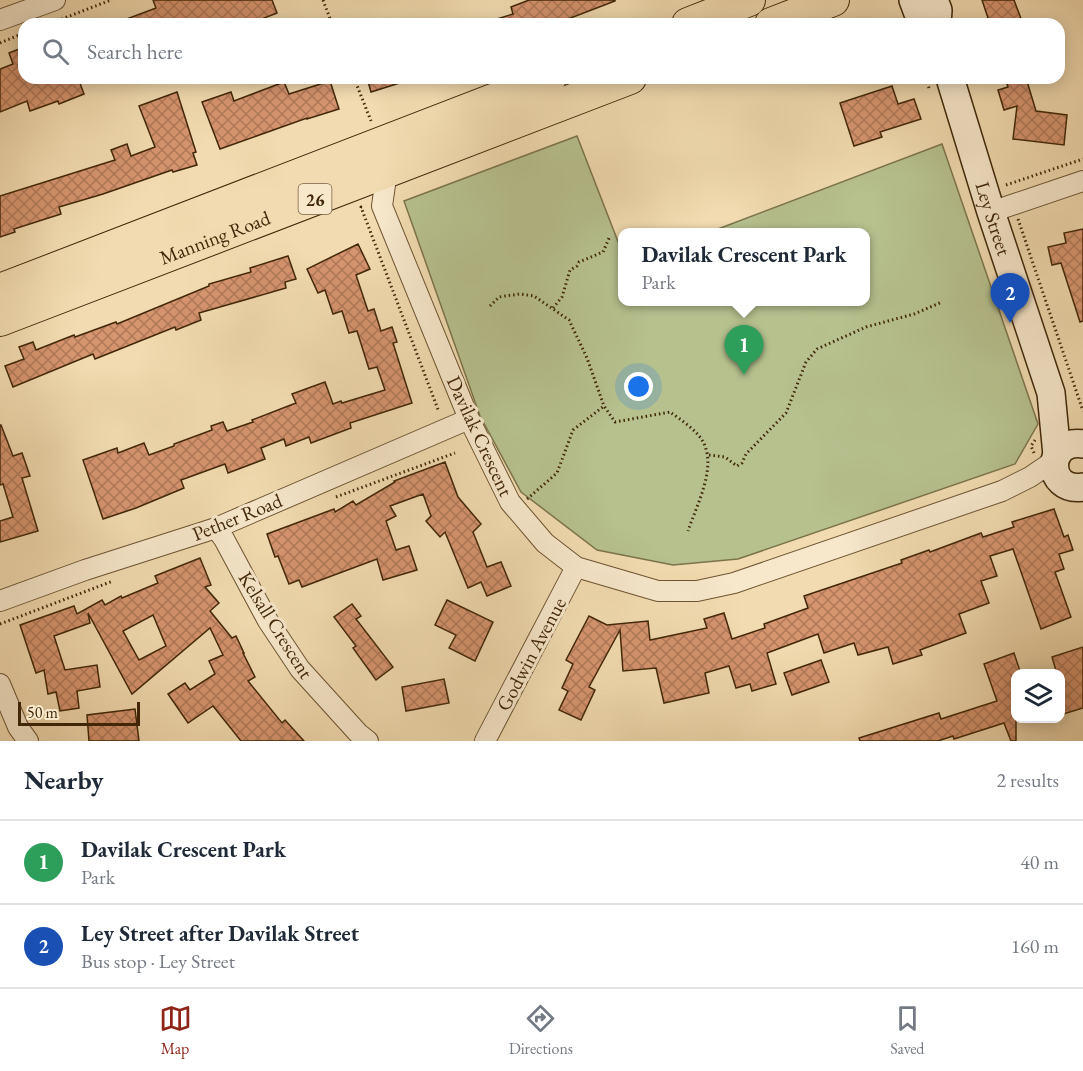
<!DOCTYPE html>
<html lang="en">
<head>
<meta charset="utf-8">
<style>
	:root { --surface:#fff; --page:#f2f2f3; --text:#1f2937; --muted:#747a83; --line:#e0e1e3; --accent:#8f2418 }
	body { margin:0; font-family:"EB Garamond",serif; background:var(--page); color:var(--text) }
	.controls { position:absolute; right:18px; bottom:18px; display:grid; overflow:hidden; border-radius:12px; box-shadow:0 3px 15px #0003 }
	.controls button { width:54px; height:54px; display:grid; place-items:center; padding:0; border:0; border-bottom:2px solid var(--line); background:var(--surface); color:var(--text); font:30px sans-serif }
	.scale { position:absolute; left:18px; bottom:15px; width:122px; box-sizing:border-box; padding-left:6px; border:3px solid #412708; border-top:0; font-size:16px; line-height:21px; white-space:nowrap; color:#412708; -webkit-text-stroke:4px #f7e8cc; paint-order:stroke }
	.you { position:absolute; left:639px; top:387px; width:21px; height:21px; margin:-15px; border:4px solid #fff; border-radius:50%; background:#1a73e8; box-shadow:0 0 0 9px #1a73e833 }
	.badge { display:grid; place-items:center; width:39px; height:39px; border-radius:50%; background:var(--accent); color:#fff; font-size:20px; font-weight:700 }
	.pin { position:absolute; translate:-50% -50px; filter:drop-shadow(0 2px 3px #0008) }
	.pin::after { content:''; position:absolute; top:32px; width:21px; height:18px; background:inherit; clip-path:polygon(0 0,100% 0,50% 100%) }
	.popup { position:absolute; left:618px; top:228px; width:252px; height:78px; box-sizing:border-box; display:grid; place-content:center; border-radius:12px; background:var(--surface); filter:drop-shadow(0 2px 4px #0005); font-size:20px; white-space:nowrap; color:var(--muted) }
	.popup b { font-size:22px; color:var(--text) }
	.popup::after { content:''; position:absolute; left:50%; top:100%; margin-left:-12px; border:12px solid transparent; border-top-color:var(--surface) }
	.list { margin:0; padding:0; list-style:none }
	h2 { display:flex; justify-content:space-between; align-items:center; height:78px; margin:0; padding:0 24px; font-size:26px }
	h2 small { font-size:20px; font-weight:400; color:var(--muted) }
	.list li { display:grid; grid-template-columns:39px 1fr auto; gap:18px; align-items:center; box-sizing:border-box; height:84px; padding:0 24px; border-top:2px solid var(--line) }
	.list b { display:block; font-size:22px; white-space:nowrap }
	.list p { margin:0; font-size:20px; white-space:nowrap; color:var(--muted) }
	.list em { font-size:20px; font-style:normal; color:var(--muted) }
	.icon { flex:none; width:33px; height:33px; fill:none; stroke:currentColor; stroke-width:2; stroke-linecap:round; stroke-linejoin:round }
	.map { position:relative; flex:none; width:1083px; height:741px; overflow:hidden }
	.search { position:absolute; background:var(--surface); box-shadow:0 3px 15px #0003; left:18px; right:18px; top:18px; height:66px; display:flex; align-items:center; gap:15px; box-sizing:border-box; padding:0 21px; border-radius:18px; color:var(--muted); font-size:22px }
	.sheet { height:246px; background:var(--surface) }
	nav { display:flex; justify-content:space-around; align-items:center; box-sizing:border-box; height:84px; border-top:2px solid var(--line); background:var(--surface); font-size:16px; color:var(--muted) }
	nav a { display:grid; justify-items:center; gap:3px }
	nav .on { color:var(--accent) }
	.map>svg:first-child { display:block }
</style>
</head>
<body>
<div class="map">
<svg width="1083" height="741" viewBox="0 0 1083 741">
	<defs>
		<pattern id="building-cross-hatch" width="8" height="8" patternUnits="userSpaceOnUse" patternTransform="scale(1.5)"><rect width="8" height="8" fill="#d6946f"/><path d="M0 0l8 8M0 8l8-8" fill="none" stroke="#af7959"/></pattern>
	</defs>
	<rect width="100%" height="100%" fill="#f2dbb0"/>
	<filter id="stains"><feTurbulence type="fractalNoise" baseFrequency=".00333" numOctaves="4"/><feColorMatrix values="0 0 0 0 .2 0 0 0 0 .09 0 0 0 0 .02 0 0 0 .5 -.17"/></filter>
	<radialGradient id="worn" r=".72"><stop offset=".6" stop-color="#630" stop-opacity="0"/><stop offset="1" stop-color="#630" stop-opacity=".3"/></radialGradient>
	<!-- park -->
	<polygon fill="#b6c18e" stroke="#7c744b" stroke-width="1.5" points="577,136 622,252 622,302 866,302 866,232 710,232 942,144 1038,424 1015,464 738,559 673,565 597,550 521,492 480,416 404,201"/>
	<!-- building -->
	<g fill="url(#building-cross-hatch)" stroke="#412708" stroke-width="1.5" fill-rule="evenodd">
		<polygon points="153,0 272,0 277,13 249,24 116,24 116,23 156,8"/>
		<polygon points="529,0 615,0 615,1 555,24 490,24 490,21 513,14 511,7"/>
		<polygon points="982,0 1014,0 1023,24 990,24"/>
		<polygon points="24,47 24,78 78,78 84,94 59,104 58,101 30,111 27,101 0,112 0,69 13,64 9,53"/>
		<polygon points="367,78 405,78 406,81 371,92"/>
		<polygon points="1005,78 1026,78 1036,111 1067,115 1064,145 1013,139 1017,106 1004,110 998,90 1008,87"/>
		<polygon points="330,81 339,109 307,119 307,118 220,149 202,102 231,92 234,101 284,82 289,94"/>
		<polygon points="892,86 898,104 914,99 921,119 880,132 882,137 854,146 840,103"/>
		<polygon points="177,92 196,152 193,153 197,165 173,172 172,170 103,194 59,207 61,214 14,229 15,232 0,237 0,196 115,160 111,150 127,144 131,156 155,147 139,106"/>
		<polygon points="1083,229 1083,321 1080,322 1061,263 1052,265 1048,247 1066,243 1064,233"/>
		<polygon points="358,244 370,269 356,275 368,311 374,309 381,331 392,327 397,342 393,343 412,403 350,423 351,428 311,443 309,437 286,446 284,439 261,448 265,459 228,473 225,464 181,480 184,488 136,508 103,519 83,460 117,448 118,453 144,443 149,455 174,446 174,444 212,430 211,426 223,422 227,431 253,422 252,420 296,403 292,394 325,382 333,404 341,401 342,403 385,390 377,367 369,369 357,331 349,333 342,311 333,314 325,290 318,293 307,269"/>
		<polygon points="288,256 296,279 285,282 286,288 199,313 201,320 176,330 175,327 95,359 93,354 13,387 5,366 24,359 19,347 33,342 36,350 74,335 75,337 116,322 117,324 209,286 209,284 251,272 250,268"/>
		<polygon points="0,425 1,425 13,456 22,453 30,476 22,478 38,531 0,542 0,521 13,517 3,484 0,485"/>
		<polygon points="445,462 458,497 481,524 473,532 487,567 501,562 511,586 487,596 481,582 468,588 445,532 440,537 426,521 431,516 423,494 390,506 396,516 386,521 396,550 409,546 417,570 383,580 377,559 302,587 299,580 289,584 278,556 275,557 267,534 334,509 335,512 353,501 356,505 395,482 394,481"/>
		<polygon points="1054,509 1064,537 1068,535 1073,550 1059,554 1064,569 1055,572 1071,617 1041,629 1013,549 990,556 997,576 981,581 989,603 959,614 966,633 920,650 922,655 893,664 888,647 858,655 854,643 824,653 818,634 767,653 776,684 752,691 750,684 736,688 729,666 705,673 709,693 664,703 656,668 623,671 620,630 589,687 595,690 581,720 559,710 568,691 562,688 573,664 566,660 589,616 607,625 648,621 650,640 707,628 704,619 724,613 732,639 765,628 764,624 808,608 804,596 902,563 901,560 929,550 930,552 981,533 983,537 1014,527 1012,522"/>
		<path d="M200,558L211,585L205,587L219,603L210,611L232,638L236,636L244,653H243L255,677L248,681L282,723L285,720L304,741H241L213,706L188,723L168,694L185,683L190,690L215,674L209,661L223,655L210,628L132,694L88,613L90,623L54,636L65,670L97,665L100,687L77,691L79,708L60,711L56,692L48,694L44,670L36,673L20,625L74,606L77,614L102,600L105,605L121,596L122,598L158,583L155,576ZM153,615L166,646L139,660L123,631Z"/>
		<polygon points="447,600 493,622 475,661 449,648 456,635 435,625"/>
		<polygon points="352,604 361,616 356,619 393,667 376,680 353,648 356,646 334,617"/>
		<polygon points="1083,647 1083,708 1060,715 1060,674 1057,674 1052,657"/>
		<polygon points="1014,653 1021,674 1016,674 1016,741 1011,741 1004,723 954,739 953,736 938,741 860,741 859,738 939,713 941,719 997,701 984,664"/>
		<polygon points="821,660 829,682 792,695 784,673"/>
		<polygon points="444,679 449,703 406,711 402,687"/>
		<polygon points="135,709 139,741 89,741 87,715"/>
	</g>
	<g fill="none" stroke-linecap="round" stroke-linejoin="round">
		<defs>
			<g id="street">
				<polyline points="0,20 55,0"/>
				<polyline points="387,171 382,206 469,419 510,502 545,543 576,567 658,591 697,591 734,583 1002,491 1030,477 1055,460"/>
				<polyline points="991,212 1083,181"/>
				<polyline points="216,528 224,539 268,621 300,669 358,733 368,741"/>
				<polyline points="0,601 85,570 216,528 469,419"/>
				<polyline points="0,684 18,727 28,741"/>
				<polyline points="485,741 576,567"/>
			</g>
			<g id="secondary">
				<polyline points="913,0 919,16 927,24"/>
				<polyline points="934,0 938,10 937,24"/>
				<path id="s1" d="M950,78L991,212L1051,393L1057,455"/>
				<path d="M1083,444C1045,438 1045,493 1083,487"/>
			</g>
			<g id="primary">
				<polyline points="688,24 749,0"/>
				<polyline points="771,24 833,0"/>
				<polyline points="0,290 550,78"/>
				<path id="s2" d="M0,320L630,78"/>
			</g>
		</defs>
		<!-- street casing -->
		<use href="#street" stroke="#6d5432" stroke-width="22"/>
		<!-- secondary casing -->
		<use href="#secondary" stroke="#412708" stroke-width="30"/>
		<!-- primary casing -->
		<use href="#primary" stroke="#412708" stroke-width="34"/>
		<!-- path -->
		<g stroke="#412708" stroke-width="3" stroke-dasharray="1.5 3" stroke-linecap="butt">
			<polyline points="323,0 332,24"/>
			<polyline points="49,24 111,0"/>
			<polyline points="0,43 24,33"/>
			<polyline points="354,78 371,121"/>
			<polyline points="926,78 929,88"/>
			<polyline points="1006,185 1083,159"/>
			<polyline points="362,207 361,207 439,412"/>
			<polyline points="1018,219 1083,411"/>
			<path d="M490,306L499,297L505,296L520,294L534,296L569,320L587,358L604,406L615,422L670,412C680,419 696,430 702,440C718,466 697,504 688,531"/>
			<polyline points="553,308 562,297 570,270 577,266 579,262 603,252 610,236"/>
			<polyline points="1034,453 1031,446 1035,440"/>
			<polyline points="709,455 725,457 737,466 742,463 746,454 786,413 806,362 817,349 866,327 914,314 942,302"/>
			<polyline points="336,497 455,453"/>
			<polyline points="527,499 557,473 573,430 604,406"/>
			<polyline points="0,624 113,581"/>
		</g>
		<!-- street -->
		<use href="#street" stroke="#f7e8cc" stroke-width="20"/>
		<!-- secondary -->
		<use href="#secondary" stroke="#f7e8cc" stroke-width="27"/>
		<!-- primary -->
		<use href="#primary" stroke="#f2dbb0" stroke-width="32"/>
	</g>
	<g text-anchor="middle" dominant-baseline="central" stroke-width="6" stroke-linejoin="round" paint-order="stroke">
		<!-- shield labels -->
		<rect fill="#f7e8cc" stroke="#786143" stroke-width="1.5" x="298.5" y="184" width="33" height="30" rx="4.5"/>
		<g font-size="18" font-weight="bold" fill="#412708">
			<text x="315" y="199">26</text>
		</g>
		<!-- street labels -->
		<g font-size="20" fill="#412708" stroke="#f7e8cc">
			<text stroke="none"><textPath href="#s1" startOffset="147">Ley Street</textPath></text>
			<text stroke="none"><textPath href="#s2" startOffset="230">Manning Road</textPath></text>
			<text transform="translate(480 436) rotate(65)">Davilak Crescent</text>
			<text transform="translate(237 517) rotate(-22)">Pether Road</text>
			<text transform="translate(276 625) rotate(58)">Kelsall Crescent</text>
			<text transform="translate(531 654) rotate(-62)">Godwin Avenue</text>
		</g>
	</g>
	<rect width="100%" height="100%" filter="url(#stains)"/>
	<rect width="100%" height="100%" fill="url(#worn)"/>
</svg>
<div class="controls">
<button><svg class="icon" aria-label="layers" viewBox="0 0 24 24"><path d="M12 4l9 5-9 5-9-5zM3 14l9 5 9-5"/></svg></button>
</div>
<div class="scale">50 m</div>
<div class="you"></div>
<div class="pin badge" style="left:744px;top:375px;background:#2e9e5b">1</div>
<div class="popup"><b>Davilak Crescent Park</b>Park</div>
<div class="pin badge" style="left:1010px;top:323px;background:#1a4fb4">2</div>
<div class="search"><svg class="icon" aria-label="search" viewBox="0 0 24 24"><circle cx="10" cy="10" r="6"/><path d="M15 15l6 6"/></svg>Search here</div>
</div>
<section class="sheet">
<h2>Nearby<small>2 results</small></h2>
<ul class="list">
<li><span class="badge" style="background:#2e9e5b">1</span><div><b>Davilak Crescent Park</b><p>Park</p></div><em>40 m</em></li>
<li><span class="badge" style="background:#1a4fb4">2</span><div><b>Ley Street after Davilak Street</b><p>Bus stop · Ley Street</p></div><em>160 m</em></li>
</ul>
</section>
<nav>
<a class="on"><svg class="icon" aria-label="map" viewBox="0 0 24 24"><path d="M3 6l6-2 6 2 6-2v14l-6 2-6-2-6 2zM9 4v14M15 6v14"/></svg>Map</a>
<a><svg class="icon" aria-label="directions" viewBox="0 0 24 24"><path d="M12 3l9 9-9 9-9-9zM9 14v-3h6M13 9l2 2-2 2"/></svg>Directions</a>
<a><svg class="icon" aria-label="saved" viewBox="0 0 24 24"><path d="M7 4h10v16l-5-4-5 4z"/></svg>Saved</a>
</nav>
</body>
</html>
